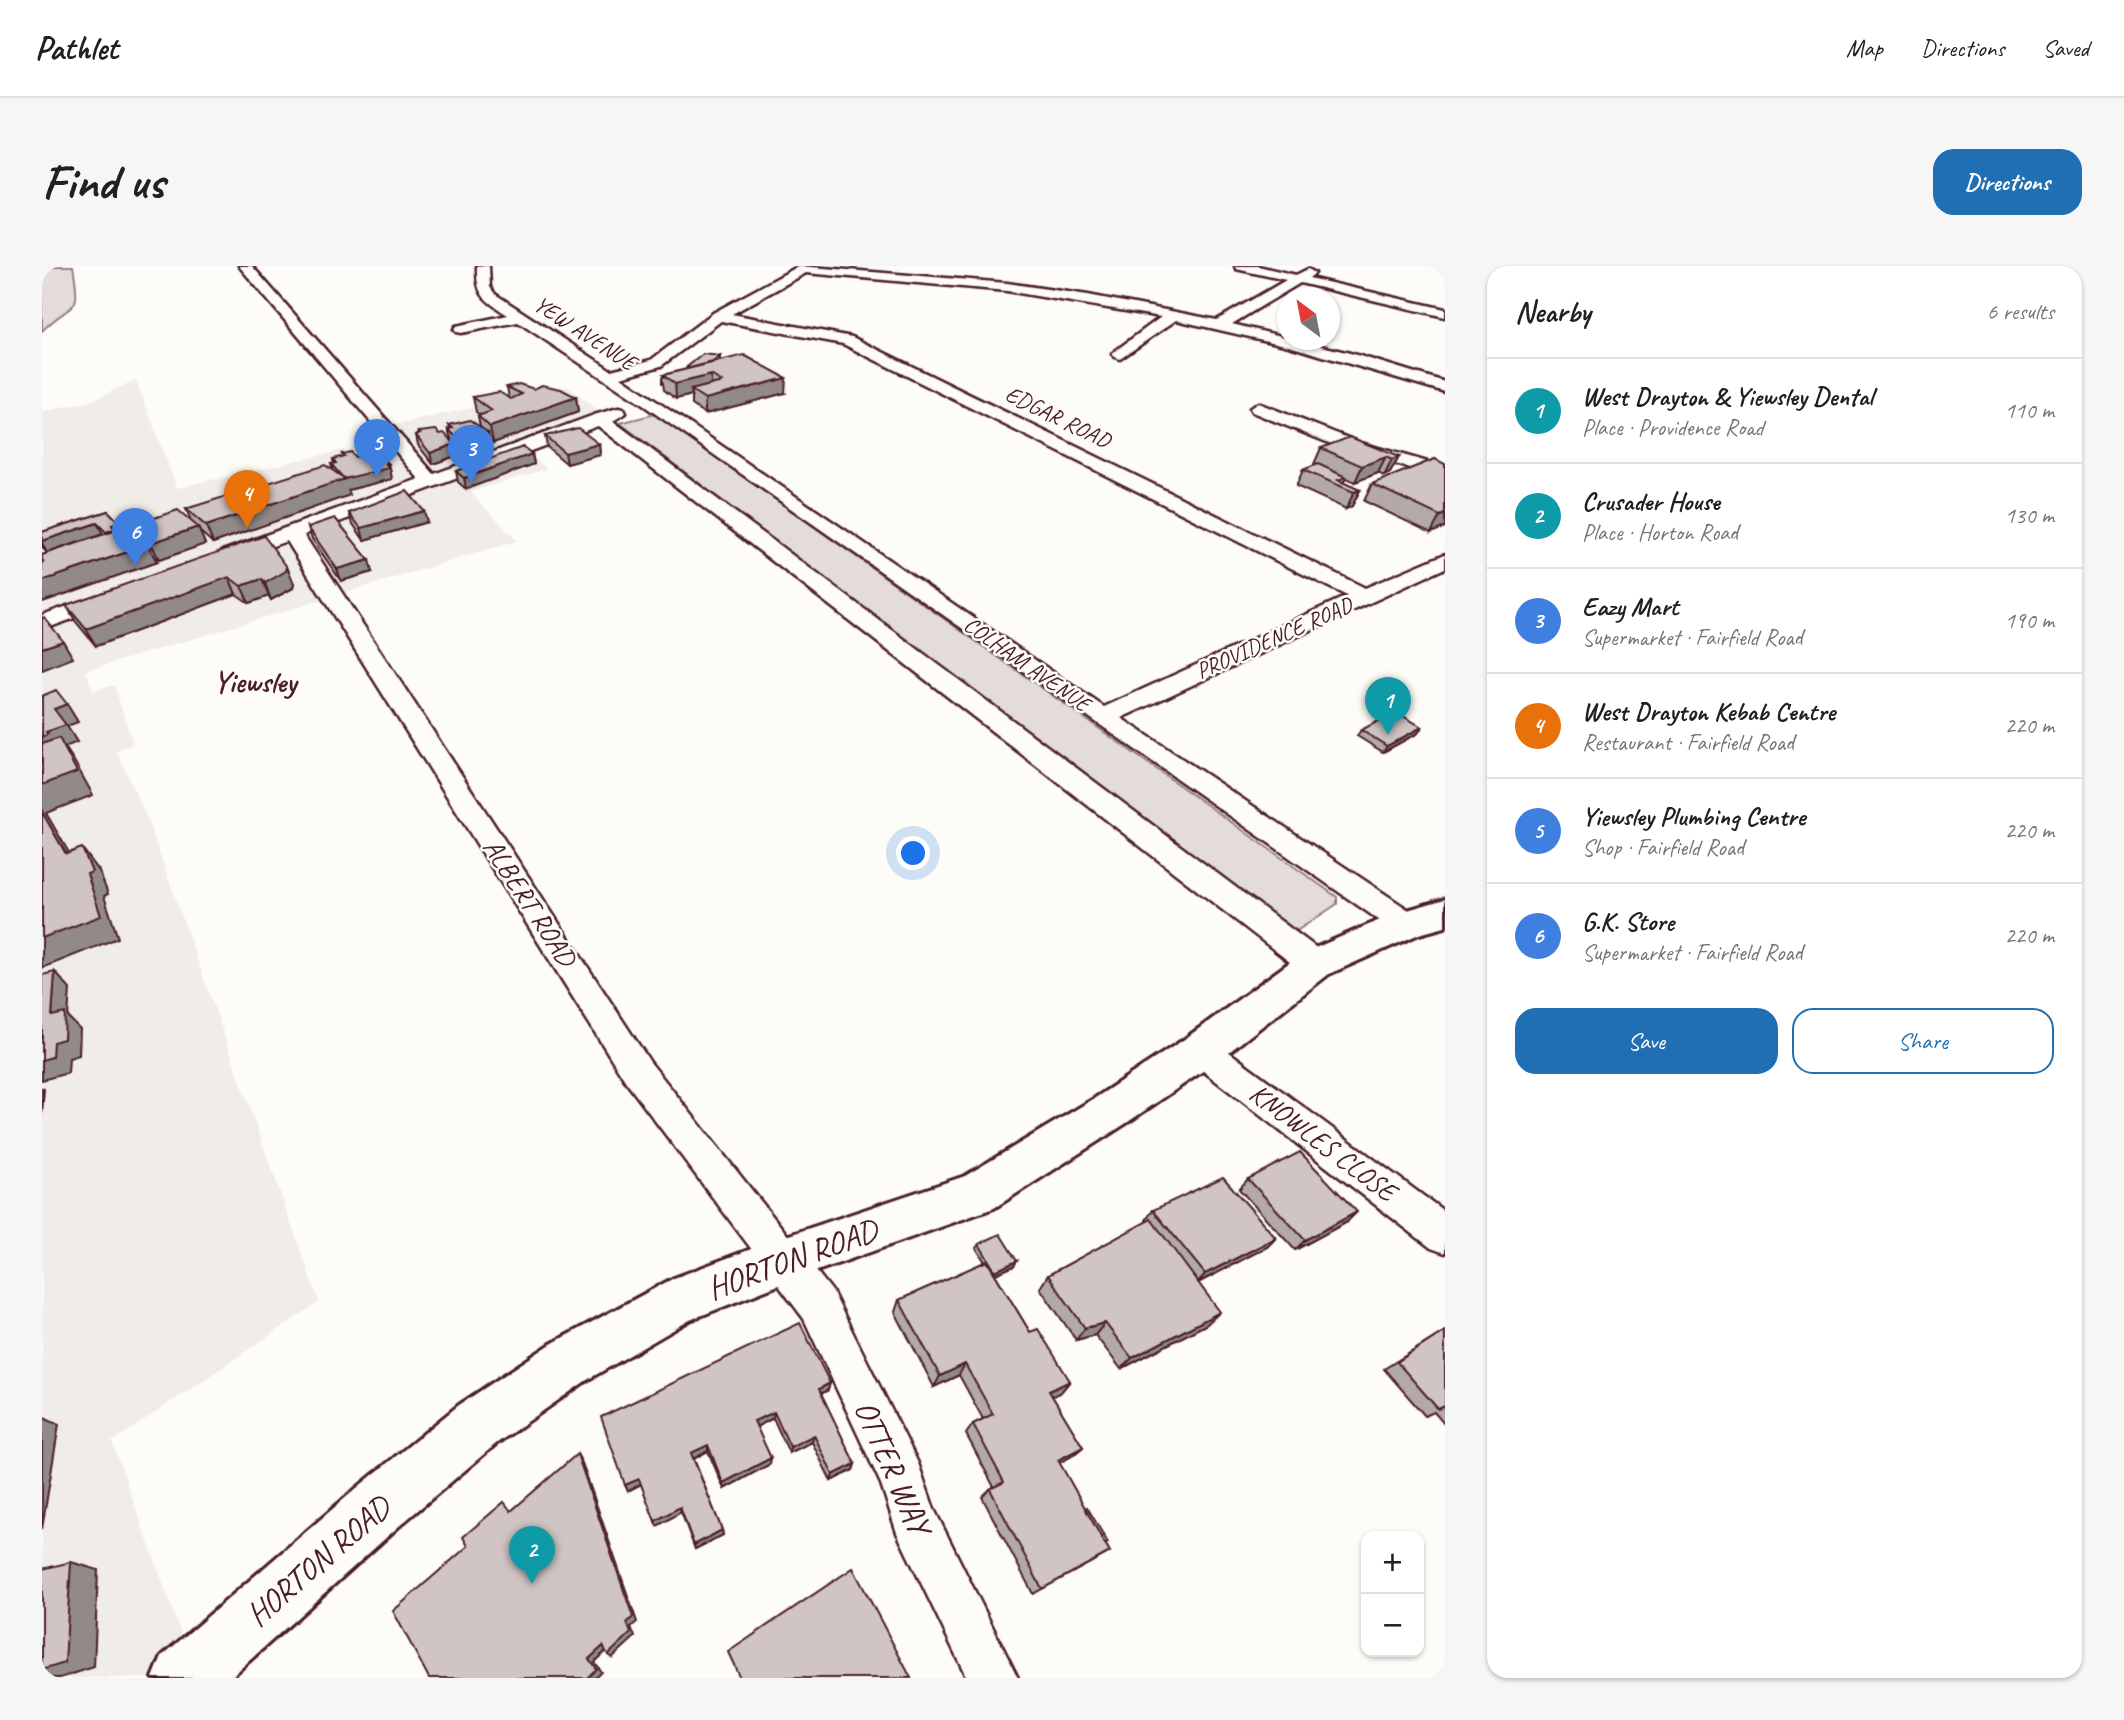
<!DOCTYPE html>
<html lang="en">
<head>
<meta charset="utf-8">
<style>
	:root { --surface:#fff; --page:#f6f6f6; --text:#202124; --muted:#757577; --line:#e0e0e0; --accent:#1f6fb2 }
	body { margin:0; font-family:Caveat,sans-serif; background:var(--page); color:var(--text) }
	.controls { position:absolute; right:21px; bottom:21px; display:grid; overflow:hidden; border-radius:14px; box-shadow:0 2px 5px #0004 }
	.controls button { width:63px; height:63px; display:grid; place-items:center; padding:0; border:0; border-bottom:2px solid var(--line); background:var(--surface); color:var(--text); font:35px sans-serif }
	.compass { position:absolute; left:1235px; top:21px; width:63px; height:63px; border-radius:50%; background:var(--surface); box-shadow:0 2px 5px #0004; rotate:328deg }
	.you { position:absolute; left:872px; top:588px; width:24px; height:24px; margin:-18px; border:5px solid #fff; border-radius:50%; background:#1a73e8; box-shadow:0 0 0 10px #1a73e833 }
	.badge { display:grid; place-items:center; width:46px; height:46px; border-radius:50%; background:var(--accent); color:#fff; font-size:23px; font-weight:700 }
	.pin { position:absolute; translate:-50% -58px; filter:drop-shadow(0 2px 4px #0008) }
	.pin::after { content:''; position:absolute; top:37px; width:24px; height:21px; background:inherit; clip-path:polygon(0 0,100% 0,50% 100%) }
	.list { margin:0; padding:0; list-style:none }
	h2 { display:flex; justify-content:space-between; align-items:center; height:91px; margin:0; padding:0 28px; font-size:30px }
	h2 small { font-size:23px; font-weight:400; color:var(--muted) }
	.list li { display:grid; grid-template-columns:46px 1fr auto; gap:21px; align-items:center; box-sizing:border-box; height:105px; padding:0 28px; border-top:2px solid var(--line) }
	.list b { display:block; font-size:26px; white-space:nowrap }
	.list p { margin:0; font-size:23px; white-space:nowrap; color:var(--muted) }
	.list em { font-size:23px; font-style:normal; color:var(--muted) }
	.actions { display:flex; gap:14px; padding:21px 28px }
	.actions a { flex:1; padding:16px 0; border:2px solid var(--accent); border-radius:21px; text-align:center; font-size:24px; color:var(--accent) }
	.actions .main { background:var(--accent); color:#fff }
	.map { position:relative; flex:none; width:1403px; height:1412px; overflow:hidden; border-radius:21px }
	header { display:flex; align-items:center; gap:42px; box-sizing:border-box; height:98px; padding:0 35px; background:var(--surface); border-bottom:2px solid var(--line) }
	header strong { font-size:33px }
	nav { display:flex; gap:38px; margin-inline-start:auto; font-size:24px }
	.intro { display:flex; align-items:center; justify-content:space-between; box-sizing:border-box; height:168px; padding:0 42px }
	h1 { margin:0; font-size:49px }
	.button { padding:18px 32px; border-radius:21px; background:var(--accent); color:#fff; font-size:24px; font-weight:700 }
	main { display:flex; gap:42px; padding:0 42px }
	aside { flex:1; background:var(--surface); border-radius:21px; box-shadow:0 2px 5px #0004 }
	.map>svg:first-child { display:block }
</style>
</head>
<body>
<header>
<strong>Pathlet</strong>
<nav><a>Map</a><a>Directions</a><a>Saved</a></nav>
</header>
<div class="intro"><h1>Find us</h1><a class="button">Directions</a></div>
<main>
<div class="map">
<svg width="1403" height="1412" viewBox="0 0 1403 1412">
	<rect width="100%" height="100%" fill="#fdfcf7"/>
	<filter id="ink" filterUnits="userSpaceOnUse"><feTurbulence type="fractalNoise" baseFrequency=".0143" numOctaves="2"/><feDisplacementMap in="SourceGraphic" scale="14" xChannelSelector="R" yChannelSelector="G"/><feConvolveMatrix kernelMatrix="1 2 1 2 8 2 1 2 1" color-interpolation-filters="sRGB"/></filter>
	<g filter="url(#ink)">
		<!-- built -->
		<polygon fill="#f0ece8" points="94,114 135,222 344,174 337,163 525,120 561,149 480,181 505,203 428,226 475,275 44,405 51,425 72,419 91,478 74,485 104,550 277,1036 70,1176 154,1409 150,1412 0,1412 0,146 49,135"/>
		<!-- green -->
		<g fill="#e3dcda" stroke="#967e82" stroke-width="2">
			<path d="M0,0H31C40,52 31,33 0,65Z"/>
			<polygon points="613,148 1295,631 1295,638 1256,664 1242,662 578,157"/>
		</g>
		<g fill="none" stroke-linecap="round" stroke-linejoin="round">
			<defs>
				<g id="street">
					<polygon points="197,0 210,0 392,208 552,149 576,142 582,143 584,147 571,155 1284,689 1289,698 1284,707 1273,710 1262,707 556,160 262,269 608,796 790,1025 876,1197 892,1243 976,1412 925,1412 855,1267 839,1218 762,1053 584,816 245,275 187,295 180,293 177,289 180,285 377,213"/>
					<path d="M435,0H447L448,21L453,28L569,104L609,94L671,47L757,0L965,17L1046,29L1175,54L1244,14L1194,3L1193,0H1216L1254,9L1266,3L1273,7L1267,12L1403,43V51L1258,17L1190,58L1308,87L1403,116V126L1247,80L1134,54L1078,93L1073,91L1070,88L1073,85L1119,51L965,25L764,7L690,48L810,71L1323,322L1403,288V302L1079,452L1376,650L1380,658L1376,666L1365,669L1354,666L601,139L476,56L419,67L414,66L412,63L414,60L466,49C442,33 434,30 435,0ZM679,55L801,78L1305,330L1062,441L579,111L619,100Z"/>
					<polygon points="1216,137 1319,177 1403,201 1403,212 1307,185 1210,146 1208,142"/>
					<polygon points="69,325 77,326 80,331 77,336 0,364 0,349"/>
					<polygon points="1159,770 1171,774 1403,946 1403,987 1389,982 1147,794 1142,784 1147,774"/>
				</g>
				<polygon id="secondary" points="1403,633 1403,661 1377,668 1287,708 1174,796 1083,858 952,942 744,1016 648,1054 545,1114 455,1177 356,1261 188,1412 111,1412 120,1390 316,1221 417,1139 509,1078 632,1012 744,970 923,910 1053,832 1144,772 1259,688 1352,648"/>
			</defs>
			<!-- street casing -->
			<use href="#street" stroke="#4a1f2b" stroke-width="5"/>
			<!-- secondary casing -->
			<use href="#secondary" stroke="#4a1f2b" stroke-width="6"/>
			<!-- street -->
			<use href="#street" fill="#fdfcf7" fill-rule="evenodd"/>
			<!-- secondary -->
			<use href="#secondary" fill="#fdfcf7" fill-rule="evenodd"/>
		</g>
		<!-- wall -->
		<g fill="#b3a9a9" stroke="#4a1f2b" stroke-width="2">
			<polygon points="678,95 743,127 663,148 650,139 650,129 634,133 622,124 621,117 620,117 620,112 621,111 621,109 645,103 645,101"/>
			<polygon points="465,121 492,123 534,131 536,146 451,177 447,174 448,178 421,187 414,179 416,189 391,198 376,179 374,169 377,168 377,166 398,168 409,173 406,163 408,163 407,159 438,161 436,150 439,150 434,146 431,131 467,132"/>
			<polygon points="503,170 557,178 558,189 525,198 505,181"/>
			<polygon points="1279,182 1357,191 1348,207 1342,210 1336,207 1313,216 1304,212 1301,217 1318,224 1310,240 1304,243 1254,220 1261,204 1274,199 1272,198"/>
			<polygon points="300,188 313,191 347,198 350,213 306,224 308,229 171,277 157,265 163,278 117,294 111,289 115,296 0,336 0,289 61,268 5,287 0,281 0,266 66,245 78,257 81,262 92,266 89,260 150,257 144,243 291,205 289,198 292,198 291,193 301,191"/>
			<polygon points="490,188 492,198 424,223 416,216 414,205"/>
			<polygon points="1393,193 1403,261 1389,267 1322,235 1330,218"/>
			<polygon points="382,245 385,256 322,274 311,258 307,247"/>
			<polygon points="266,261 330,306 299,315 270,273"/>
			<polygon points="245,301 252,318 251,322 229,334 227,330 207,337 194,328 54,380 34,356 24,339"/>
			<polygon points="1380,461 1376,467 1341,486 1315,470 1319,464"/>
			<polygon points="1206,913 1305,956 1253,984 1197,923"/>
			<polygon points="1111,944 1234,972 1225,981 1156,1017 1165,1058 1079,1103 1053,1069 1034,1074 998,1022 1006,1009 1105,956 1104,954"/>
			<polygon points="937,978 972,1000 953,1008 988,1066 1028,1115 1019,1126 1010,1130 1041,1181 1030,1190 1017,1197 1068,1286 991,1328 940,1231 948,1223 952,1221 924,1168 931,1158 941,1153 917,1109 892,1121 853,1046 857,1034 943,996 934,982"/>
			<polygon points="1403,1065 1403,1159 1392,1146 1383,1150 1342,1103"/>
			<polygon points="788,1117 786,1124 779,1128 813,1198 811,1204 789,1215 770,1176 747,1187 731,1152 714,1161 728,1198 682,1223 666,1185 652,1193 680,1264 681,1269 653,1283 639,1246 615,1260 599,1218 586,1225 583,1219"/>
		</g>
		<!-- shaded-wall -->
		<g fill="#928a89" stroke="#4a1f2b" stroke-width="2">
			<polygon points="678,90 678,95 669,109 669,124 649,124 650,129 634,133 633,114 659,108"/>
			<polygon points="744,112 743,127 663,148 663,133"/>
			<polygon points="534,131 536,146 451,177 448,161"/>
			<polygon points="446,167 448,178 421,187 419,176"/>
			<polygon points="413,178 416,189 391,198 388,187"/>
			<polygon points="557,178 558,189 525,198 523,187"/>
			<polygon points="490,188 492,198 424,223 422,212"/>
			<polygon points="1344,191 1336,207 1313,216 1320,200"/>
			<polygon points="1357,191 1348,207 1342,210 1350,194"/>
			<polygon points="347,198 350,213 306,224 308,229 171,277 164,260"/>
			<polygon points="1318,224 1310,240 1304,243 1312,226"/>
			<polygon points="382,245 385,256 322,274 319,262"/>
			<polygon points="1403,248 1403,261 1389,267 1398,250"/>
			<polygon points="55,257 61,268 5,287 0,277 0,275"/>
			<polygon points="78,257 84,268 70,277 64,266 70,259"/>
			<polygon points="156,261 163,278 117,294 109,277"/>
			<polygon points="106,279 115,296 0,336 0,315"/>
			<polygon points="327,294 330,306 299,315 295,303"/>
			<polygon points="245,301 252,318 251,322 229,334 223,317"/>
			<polygon points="187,311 194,328 54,380 44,363"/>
			<polygon points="220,313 227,330 207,337 199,320"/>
			<polygon points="21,375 31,392 0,404 0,382"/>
			<polygon points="25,438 36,456 25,460 35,476 23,481 32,495 51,529 4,547 41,611 24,588 0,546 0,471 4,466 12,443"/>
			<polygon points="1380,461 1376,467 1341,486 1345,480"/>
			<polygon points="40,582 57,605 66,628 62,630 76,672 0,702 0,672 45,608"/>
			<polygon points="13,706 28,723 26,751 38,763 37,789 27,792 26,807 0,814 0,794 10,750"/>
			<polygon points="0,822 2,823 0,848"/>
			<polygon points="1315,946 1305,956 1253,984 1263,974"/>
			<polygon points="1234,972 1225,981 1155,1017 1163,1008"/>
			<polygon points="975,995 972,1000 951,1009 953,1005"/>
			<polygon points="1178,1046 1165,1058 1079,1103 1090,1092"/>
			<polygon points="1063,1057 1053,1069 1034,1074 1043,1062"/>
			<polygon points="923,1098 917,1109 892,1121 898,1110"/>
			<polygon points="1028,1115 1019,1126 999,1136 1007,1125"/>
			<polygon points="788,1117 786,1124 775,1130 777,1123"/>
			<polygon points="732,1146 731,1152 712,1162 712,1155"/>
			<polygon points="0,1150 17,1158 0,1263"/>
			<polygon points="772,1169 770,1176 747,1187 748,1181"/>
			<polygon points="666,1179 666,1185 651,1193 649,1187"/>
			<polygon points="1041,1181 1030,1190 1006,1203 1016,1194"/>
			<polygon points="535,1188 540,1197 595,1356 589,1361 593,1371 570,1392 566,1389 585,1357"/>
			<polygon points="729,1192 728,1198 682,1223 681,1217"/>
			<polygon points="813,1198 811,1204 789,1215 791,1209"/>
			<polygon points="597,1213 599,1218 586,1225 583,1219"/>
			<polygon points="638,1241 639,1246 615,1260 613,1255"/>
			<polygon points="680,1264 681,1269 653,1283 652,1279"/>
			<polygon points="29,1296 56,1304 52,1401 18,1412 0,1412 0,1404"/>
			<polygon points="561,1380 565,1384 552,1396 559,1406 553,1412 545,1412 547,1393"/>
		</g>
		<!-- building -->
		<g fill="#d0c5c4" stroke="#4a1f2b" stroke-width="2">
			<polygon points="661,88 678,90 671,96 648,102 645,101"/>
			<polygon points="702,89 744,112 663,133 649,124 680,116 669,109 633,118 621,109"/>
			<polygon points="477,118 492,123 500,119 519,123 534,131 448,161 436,150 450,145 431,131 457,126 469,133 480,128 465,121"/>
			<polygon points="428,154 446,167 419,176 406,163 411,162 407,159"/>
			<polygon points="536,162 557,178 523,187 503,170"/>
			<polygon points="394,164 398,168 402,167 413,178 388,187 374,169 378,167 377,166"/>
			<polygon points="1308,171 1357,191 1350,194 1344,191 1320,200 1279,182"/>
			<polygon points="481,181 490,188 422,212 414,205"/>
			<polygon points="308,186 313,191 336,186 347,198 344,198 347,202 302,213 289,198 294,197 291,193 302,190 300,188"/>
			<polygon points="1393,193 1403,198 1403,248 1398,250 1330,218"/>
			<polygon points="1276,198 1304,211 1296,214 1318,224 1312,226 1261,204"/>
			<polygon points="283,199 303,213 164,260 144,243"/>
			<polygon points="365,225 382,245 319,262 307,247"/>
			<polygon points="136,244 156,261 109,277 89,260"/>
			<polygon points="66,245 78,257 70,259 73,263 64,266 55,257 0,275 0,266"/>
			<polygon points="293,252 327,294 295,303 266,261"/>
			<polygon points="87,260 106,279 0,315 0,297 2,296 0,294 0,289"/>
			<polygon points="222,270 245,301 244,305 223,317 220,313 199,320 187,311 44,363 24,339"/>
			<polygon points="2,351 21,375 0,382 0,352"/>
			<polygon points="14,424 25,438 12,443 24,459 4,466 6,468 0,471 0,430"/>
			<polygon points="1354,446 1380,461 1345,480 1319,464"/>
			<polygon points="17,472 35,506 0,519 0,478"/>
			<polygon points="0,546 24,588 40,582 50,606 45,608 59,650 0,672"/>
			<polygon points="13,706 10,750 23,747 22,773 11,776 10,791 0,794 0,709"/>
			<polygon points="1258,886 1315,946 1263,974 1206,913"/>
			<polygon points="1181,911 1234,972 1163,1008 1111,944"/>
			<polygon points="1109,953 1178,1046 1090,1092 1063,1057 1043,1062 1006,1009"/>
			<polygon points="958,968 975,995 953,1005 937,978"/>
			<polygon points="945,995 988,1066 996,1063 1028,1115 1007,1125 1041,1181 1016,1194 1068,1286 1000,1323 948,1223 962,1216 931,1158 951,1148 923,1098 898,1110 857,1034"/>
			<polygon points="758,1057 788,1117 777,1123 813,1198 791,1209 772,1169 748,1181 732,1146 712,1155 729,1192 681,1217 666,1179 649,1187 680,1264 652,1279 638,1241 613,1255 597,1213 583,1219 559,1151"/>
			<polygon points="1403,1065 1403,1140 1396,1143 1355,1096"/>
			<polygon points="535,1188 591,1351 585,1357 589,1367 566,1389 561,1380 547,1393 554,1403 545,1412 387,1412 351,1345 426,1280 421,1271 462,1236 469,1245"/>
			<polygon points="1045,1241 1066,1277 1063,1278 1043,1242"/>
			<polygon points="29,1296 23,1397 0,1404 0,1303"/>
			<polygon points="811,1302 869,1412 698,1412 686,1386"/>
		</g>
	</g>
	<g text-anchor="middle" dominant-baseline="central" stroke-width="5" stroke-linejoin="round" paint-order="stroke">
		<!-- far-street labels -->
		<g font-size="23" fill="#4a1f2b" stroke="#fdfcf7">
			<text transform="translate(543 67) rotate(33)">YEW AVENUE</text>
			<text transform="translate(1016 151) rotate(26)">EDGAR ROAD</text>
			<text transform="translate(1232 372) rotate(-24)">PROVIDENCE ROAD</text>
			<text transform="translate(985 398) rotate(35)">COLHAM AVENUE</text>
		</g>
		<!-- street labels -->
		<g font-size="28" fill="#4a1f2b" stroke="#fdfcf7">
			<text transform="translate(488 636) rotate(57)">ALBERT ROAD</text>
			<text transform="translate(1281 876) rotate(37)">KNOWLES CLOSE</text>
		</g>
		<!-- far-district labels -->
		<g font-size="30" font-weight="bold" fill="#4a1f2b" stroke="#fdfcf7">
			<text x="213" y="416">Yiewsley</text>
		</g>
		<!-- near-street labels -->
		<g font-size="33" fill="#4a1f2b" stroke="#fdfcf7">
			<text transform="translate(750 993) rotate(-20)">HORTON ROAD</text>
			<text transform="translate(851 1201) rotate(66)">OTTER WAY</text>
			<text transform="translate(276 1295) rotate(-41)">HORTON ROAD</text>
		</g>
	</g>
</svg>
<div class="controls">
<button>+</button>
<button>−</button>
</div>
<svg class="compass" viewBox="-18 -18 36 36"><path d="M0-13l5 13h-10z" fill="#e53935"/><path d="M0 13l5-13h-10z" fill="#757577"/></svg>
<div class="you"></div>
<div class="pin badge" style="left:1346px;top:469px;background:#0f9aa8">1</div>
<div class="pin badge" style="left:490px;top:1318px;background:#0f9aa8">2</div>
<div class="pin badge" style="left:429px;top:217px;background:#3f7fe0">3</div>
<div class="pin badge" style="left:205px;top:262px;background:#e8710a">4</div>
<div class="pin badge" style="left:335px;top:211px;background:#3f7fe0">5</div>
<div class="pin badge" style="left:93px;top:300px;background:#3f7fe0">6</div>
</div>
<aside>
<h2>Nearby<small>6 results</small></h2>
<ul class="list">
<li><span class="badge" style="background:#0f9aa8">1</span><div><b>West Drayton &amp; Yiewsley Dental</b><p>Place · Providence Road</p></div><em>110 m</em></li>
<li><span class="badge" style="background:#0f9aa8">2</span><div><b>Crusader House</b><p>Place · Horton Road</p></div><em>130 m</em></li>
<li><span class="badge" style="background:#3f7fe0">3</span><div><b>Eazy Mart</b><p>Supermarket · Fairfield Road</p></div><em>190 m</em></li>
<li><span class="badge" style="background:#e8710a">4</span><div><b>West Drayton Kebab Centre</b><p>Restaurant · Fairfield Road</p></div><em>220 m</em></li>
<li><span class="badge" style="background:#3f7fe0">5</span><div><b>Yiewsley Plumbing Centre</b><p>Shop · Fairfield Road</p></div><em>220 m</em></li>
<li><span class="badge" style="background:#3f7fe0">6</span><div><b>G.K. Store</b><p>Supermarket · Fairfield Road</p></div><em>220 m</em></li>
</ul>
<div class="actions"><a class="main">Save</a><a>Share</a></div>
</aside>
</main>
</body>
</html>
